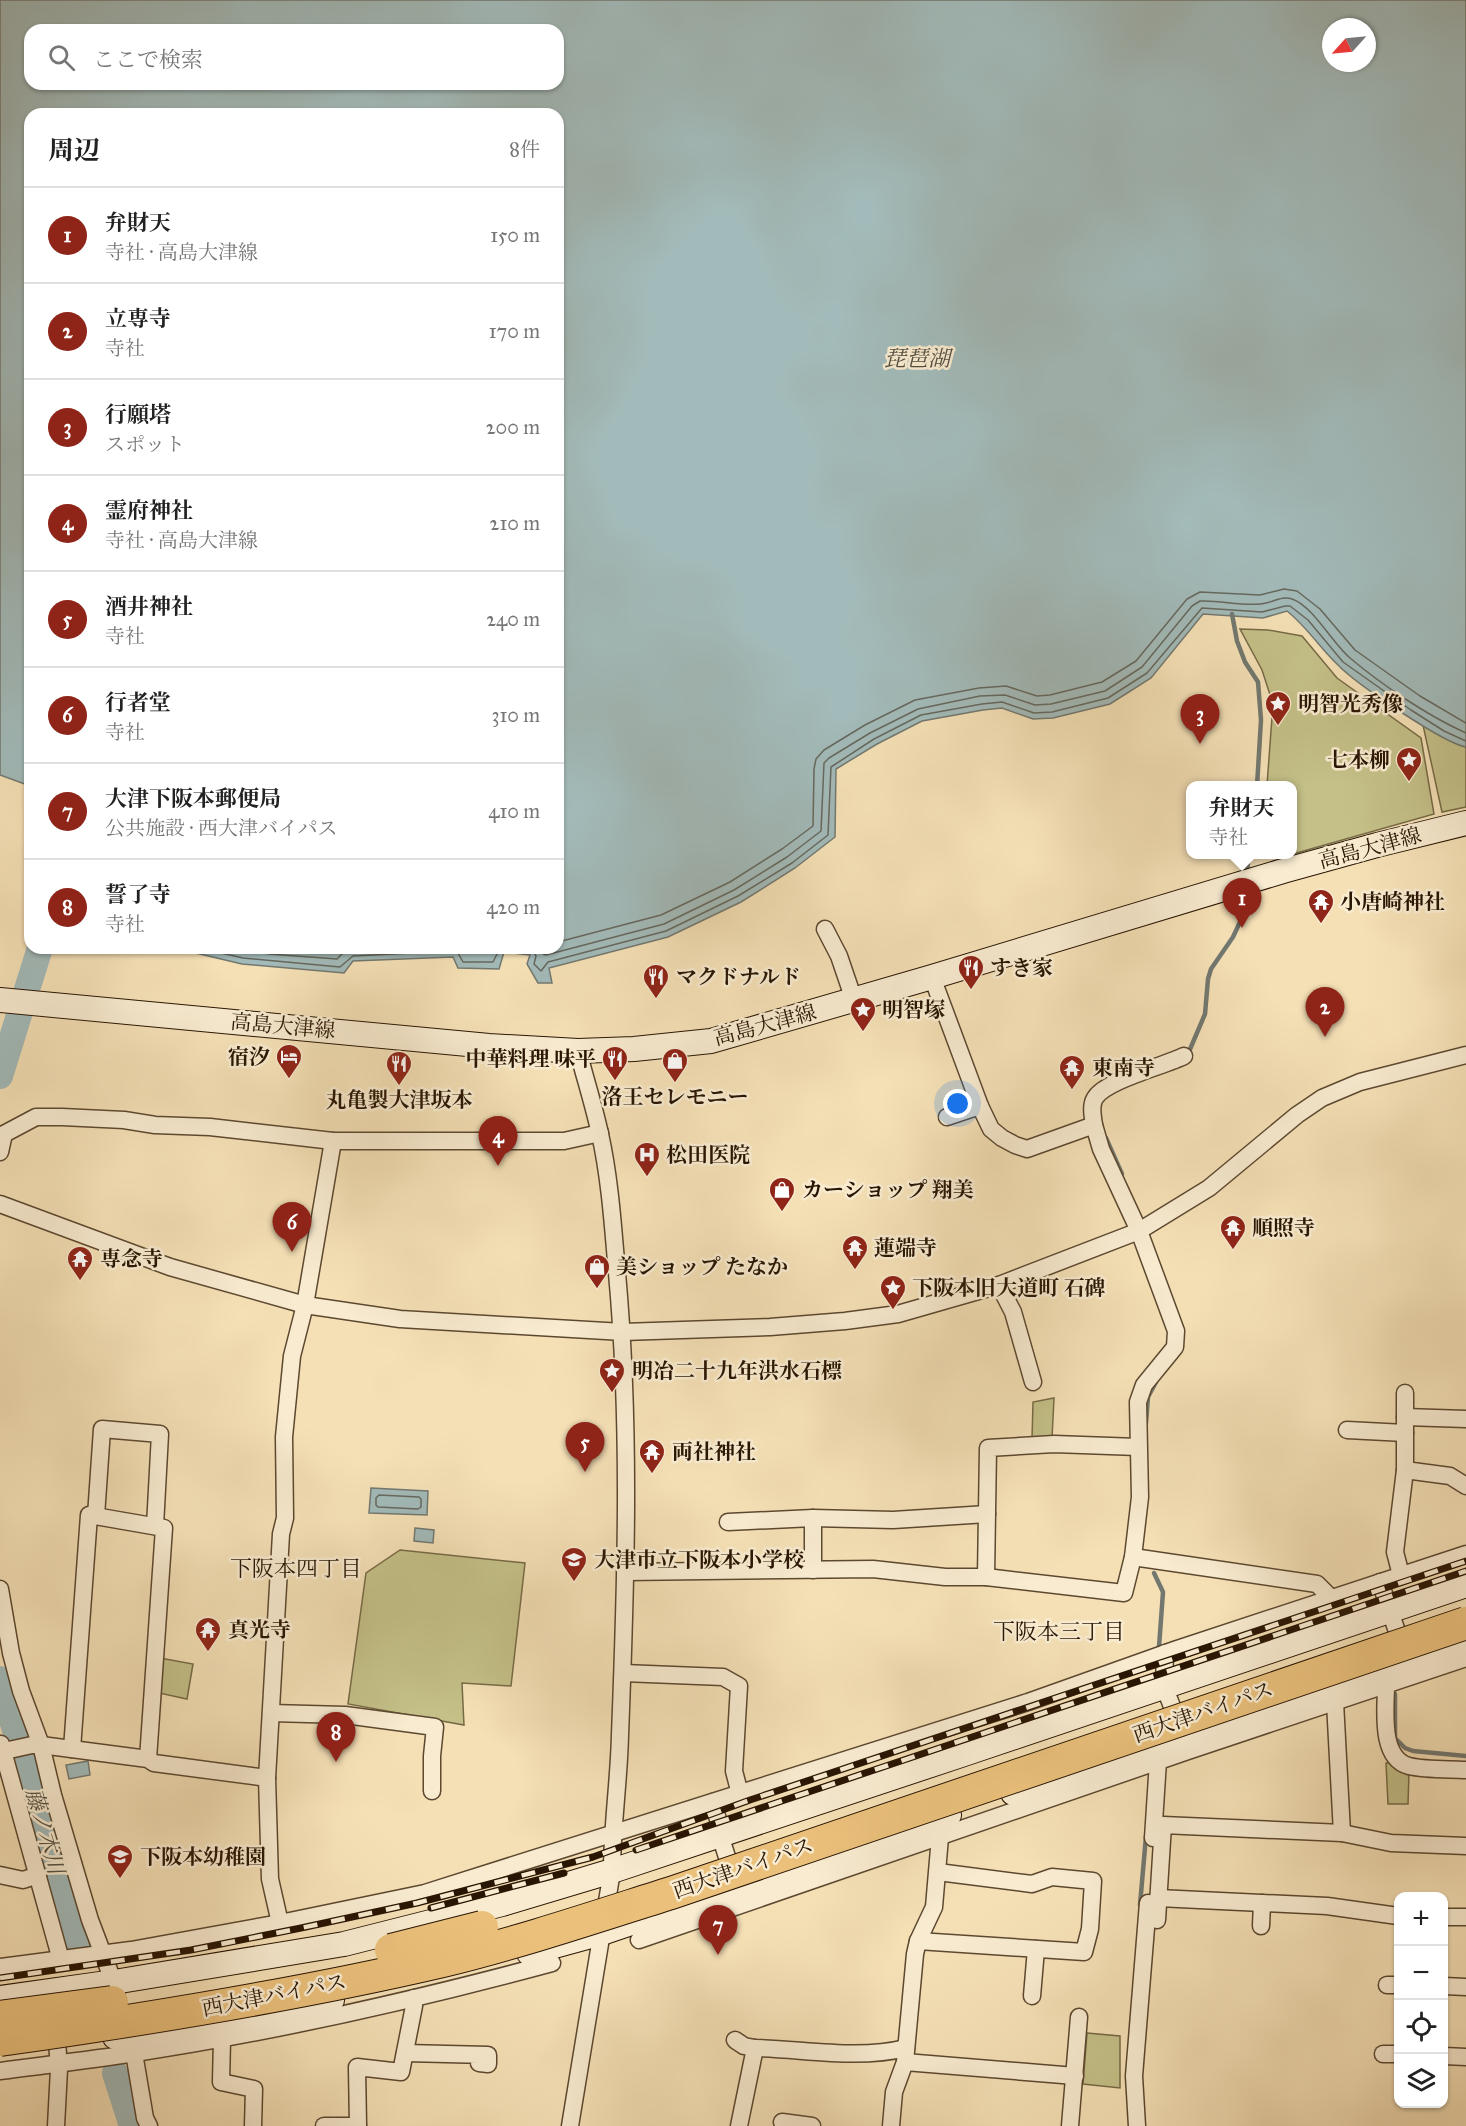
<!DOCTYPE html>
<html lang="ja">
<head>
<meta charset="utf-8">
<style>
	:root { --surface:#fff; --page:#f6f6f6; --text:#222; --muted:#767676; --line:#e0e0e0; --accent:#8f2418 }
	body { margin:0; font-family:"IM FELL Great Primer","Noto Serif JP",serif; background:var(--page); color:var(--text) }
	.controls { position:absolute; right:18px; bottom:18px; display:grid; overflow:hidden; border-radius:12px; box-shadow:0 2px 4px #0004 }
	.controls button { width:54px; height:54px; display:grid; place-items:center; padding:0; border:0; border-bottom:2px solid var(--line); background:var(--surface); color:var(--text); font:30px sans-serif }
	.compass { position:absolute; left:1322px; top:18px; width:54px; height:54px; border-radius:50%; background:var(--surface); box-shadow:0 2px 4px #0004; rotate:243deg }
	.you { position:absolute; left:958px; top:1104px; width:21px; height:21px; margin:-15px; border:4px solid #fff; border-radius:50%; background:#1a73e8; box-shadow:0 0 0 9px #1a73e833 }
	.badge { display:grid; place-items:center; width:39px; height:39px; border-radius:50%; background:var(--accent); color:#fff; font-size:20px; font-weight:700 }
	.pin { position:absolute; translate:-50% -50px; filter:drop-shadow(0 2px 3px #0008) }
	.pin::after { content:''; position:absolute; top:32px; width:21px; height:18px; background:inherit; clip-path:polygon(0 0,100% 0,50% 100%) }
	.popup { position:absolute; left:1186px; top:781px; width:111px; height:78px; box-sizing:border-box; display:grid; place-content:center; border-radius:12px; background:var(--surface); filter:drop-shadow(0 2px 4px #0005); font-size:20px; white-space:nowrap; color:var(--muted) }
	.popup b { font-size:22px; color:var(--text) }
	.popup::after { content:''; position:absolute; left:50%; top:100%; margin-left:-12px; border:12px solid transparent; border-top-color:var(--surface) }
	.list { margin:0; padding:0; list-style:none }
	h2 { display:flex; justify-content:space-between; align-items:center; height:78px; margin:0; padding:0 24px; font-size:26px }
	h2 small { font-size:20px; font-weight:400; color:var(--muted) }
	.list li { display:grid; grid-template-columns:39px 1fr auto; gap:18px; align-items:center; box-sizing:border-box; height:96px; padding:0 24px; border-top:2px solid var(--line) }
	.list b { display:block; font-size:22px; white-space:nowrap }
	.list p { margin:0; font-size:20px; white-space:nowrap; color:var(--muted) }
	.list em { font-size:20px; font-style:normal; color:var(--muted) }
	.icon { flex:none; width:33px; height:33px; fill:none; stroke:currentColor; stroke-width:2; stroke-linecap:round; stroke-linejoin:round }
	.map { position:relative; flex:none; width:1466px; height:2126px; overflow:hidden }
	.search { position:absolute; background:var(--surface); box-shadow:0 2px 4px #0004; left:24px; top:24px; width:540px; height:66px; display:flex; align-items:center; gap:15px; box-sizing:border-box; padding:0 21px; border-radius:18px; color:var(--muted); font-size:22px }
	.panel { position:absolute; background:var(--surface); box-shadow:0 2px 4px #0004; left:24px; top:108px; width:540px; height:846px; border-radius:18px }
	.map>svg:first-child { display:block }
</style>
</head>
<body>
<div class="map">
<svg width="1466" height="2126" viewBox="0 0 1466 2126">
	<rect width="100%" height="100%" fill="#f5e0b6"/>
	<filter id="stains"><feTurbulence type="fractalNoise" baseFrequency=".00333" numOctaves="4"/><feColorMatrix values="0 0 0 0 .2 0 0 0 0 .09 0 0 0 0 .02 0 0 0 .5 -.17"/></filter>
	<radialGradient id="worn" r=".72"><stop offset=".6" stop-color="#630" stop-opacity="0"/><stop offset="1" stop-color="#630" stop-opacity=".3"/></radialGradient>
	<!-- green -->
	<g fill="#c4c088" stroke="#766a46" stroke-width="1.5">
		<polygon points="1240,629 1268,630 1302,636 1337,678 1421,738 1434,814 1293,854 1293,786 1267,785 1273,704 1262,670"/>
		<polygon points="1423,725 1441,736 1466,747 1466,807 1442,812"/>
		<polygon points="1054,1398 1052,1438 1032,1439 1033,1402"/>
		<polygon points="400,1550 525,1563 511,1686 462,1683 464,1725 348,1704 366,1573"/>
		<polygon points="160,1658 193,1664 187,1699 159,1693"/>
		<polygon points="1386,1763 1394,1763 1409,1772 1408,1804 1388,1804"/>
		<polygon points="1087,2033 1120,2036 1120,2088 1083,2084"/>
	</g>
	<!-- water -->
	<g fill="#a2bab9" stroke="#727870" stroke-width="1.5" fill-rule="evenodd">
		<path d="M0,0H1466V747C1443,743 1355,683 1338,665C1320,648 1307,627 1287,611L1263,618L1203,614L1151,678L1110,704L1053,718L1033,719L1002,708L983,710L922,721L877,744L836,769L835,837L795,868L741,902L668,937L549,968L552,983H538L527,964L530,955L504,952L499,969L458,968L453,957L353,961L344,973L242,964L196,953L193,948H558V114H30V786L0,775ZM1331,27H1367V63H1331ZM30,30H558V84H30Z"/>
		<polygon points="371,1488 428,1491 427,1515 369,1513"/>
		<polygon points="415,1528 434,1530 433,1543 414,1541"/>
		<polygon points="88,1761 90,1775 69,1779 66,1765"/>
	</g>
	<g fill="none" stroke-linecap="round" stroke-linejoin="round">
		<!-- shore -->
		<g stroke="#66685e" stroke-width="1.5">
			<polyline points="558,942 661,915 730,882 782,849 813,826 814,769 816,759 824,750 865,725 915,700 979,688 1006,686 1037,696 1050,695 1102,682 1136,661 1187,599 1200,592 1260,595 1284,589 1297,591 1320,609 1355,650 1420,696 1466,723"/>
			<polyline points="200,948 243,958 340,967 353,956 452,951 458,953 463,962 493,962 500,948"/>
			<polyline points="232,948 269,954 337,959 346,950 353,948"/>
			<polyline points="519,948 534,952 536,956 534,964 541,971 548,962 666,931 738,896 792,863 828,835 831,767 874,739 921,715 982,704 1002,702 1034,713 1052,712 1108,698 1147,673 1202,608 1262,612 1285,606 1290,606 1308,620 1343,662 1411,710 1444,731 1466,741"/>
			<path d="M540,948L543,954L546,955L664,924L734,890L787,857L821,831L824,763L829,758L870,733L918,709L980,696L1005,695L1035,705L1051,704L1105,691L1142,667L1192,606L1200,601C1220,600 1240,606 1260,604C1270,604 1282,595 1292,599C1313,606 1332,643 1350,658C1382,685 1428,716 1466,733"/>
			<polygon points="379,1495 419,1497 421,1499 421,1507 418,1509 378,1507 376,1505 376,1498"/>
		</g>
		<!-- stream -->
		<g stroke="#727870" stroke-width="4.5">
			<polyline points="1232,614 1237,641 1245,662 1258,682 1261,720 1257,786"/>
			<polyline points="1247,870 1249,854"/>
			<polyline points="1188,1054 1205,1014 1208,979 1211,969 1233,937 1240,922 1243,898"/>
			<polyline points="1106,1138 1122,1174"/>
			<polyline points="1146,1423 1148,1397 1156,1382"/>
			<polyline points="1154,1573 1163,1592 1159,1647"/>
			<polyline points="1395,1694 1395,1738 1405,1748 1413,1751 1466,1756"/>
			<polyline points="1140,1905 1146,1836"/>
		</g>
		<!-- river -->
		<g stroke="#a2bab9" stroke-width="26">
			<polyline points="0,1076 40,948"/>
			<polyline points="0,1679 79,1949"/>
			<polyline points="115,2073 132,2126"/>
		</g>
		<defs>
			<g id="street">
				<polyline points="825,929 839,956 854,1000"/>
				<polyline points="947,1117 980,1106"/>
				<path d="M1094,1125C1093,1117 1090,1106 1095,1098C1106,1080 1164,1066 1184,1056"/>
				<polyline points="0,1152 4,1134 36,1117 62,1117 124,1120 155,1125 210,1127 333,1141 564,1141 600,1133"/>
				<polyline points="0,1204 170,1267 305,1305 400,1319 623,1332 770,1327 845,1321 898,1314 999,1285 1139,1231 1209,1188 1297,1115 1322,1098 1360,1082 1466,1055"/>
				<polyline points="999,1285 1013,1312 1033,1382"/>
				<polyline points="1405,1417 1466,1419"/>
				<polyline points="1347,1430 1405,1433"/>
				<polyline points="1405,1470 1450,1476 1466,1486"/>
				<polyline points="96,1516 102,1429 160,1434 155,1526"/>
				<polyline points="728,1522 813,1518 893,1520 987,1514"/>
				<polyline points="1133,1557 1317,1584 1331,1598"/>
				<polyline points="813,1570 813,1518"/>
				<polyline points="626,1572 873,1569 945,1577 986,1577 1124,1593 1133,1557 1140,1497 1138,1402 1144,1385 1175,1347 1176,1331 1139,1231 1101,1149 1094,1125 1027,1149 1015,1145 1002,1138 991,1129 980,1106 932,977"/>
				<polyline points="1401,1575 1395,1552 1405,1470 1405,1393"/>
				<polyline points="986,1577 988,1448 1054,1444 1138,1447"/>
				<polyline points="1380,1582 1403,1649"/>
				<polyline points="0,1589 11,1653 21,1691 41,1745 53,1795 90,1920 117,1991"/>
				<polyline points="1165,1653 1164,1686 1180,1727"/>
				<polyline points="623,1673 723,1677 739,1686 734,1771 740,1794"/>
				<path d="M1386,1685C1386,1708 1379,1758 1409,1766C1426,1770 1448,1769 1466,1770"/>
				<polyline points="1335,1702 1342,1833"/>
				<polyline points="271,1713 345,1715 435,1727 432,1756 432,1791"/>
				<polyline points="1,1744 61,1960"/>
				<polyline points="72,1749 89,1515 164,1528 148,1759"/>
				<polyline points="0,1752 32,1745 41,1745 148,1759 154,1763 267,1778"/>
				<polyline points="713,1802 721,1830 720,1835 734,1879"/>
				<polyline points="1153,1838 1158,1761"/>
				<polyline points="0,1875 23,1880 38,1875"/>
				<polyline points="1158,1898 1327,1906 1398,1916"/>
				<polyline points="1444,1917 1466,1917"/>
				<polyline points="1157,1920 1163,1825 1342,1833 1391,1843 1466,1846"/>
				<polyline points="280,1923 270,1879 267,1778 281,1534 285,1518 284,1437 292,1356 305,1305 333,1141"/>
				<polyline points="1261,1926 1262,1903"/>
				<polyline points="639,1940 1188,1751 1466,1658"/>
				<polyline points="918,1941 1084,1952 1090,1929 1093,1881 1052,1877 1032,1884 938,1872"/>
				<polyline points="0,1967 131,1950 280,1923 425,1893 1028,1702 1177,1649 1466,1554"/>
				<polyline points="1387,1985 1398,1985"/>
				<polyline points="1444,1986 1466,1987"/>
				<polyline points="1032,1996 1036,1949"/>
				<polyline points="222,2039 221,2082 254,2089 253,2126"/>
				<path d="M735,2040L744,2046L755,2048C804,2049 858,2060 906,2048"/>
				<polyline points="134,2053 145,2118 149,2126"/>
				<polyline points="405,2053 488,2055 488,2064 479,2063"/>
				<polyline points="1383,2054 1398,2054"/>
				<polyline points="1444,2056 1466,2057"/>
				<polyline points="905,2062 1075,2076"/>
				<path d="M0,2071C45,2065 90,2060 135,2053C275,2032 415,2000 552,1963"/>
				<polyline points="782,2122 812,2126"/>
				<polyline points="56,2126 59,2069 56,2027"/>
				<polyline points="324,2126 358,2126"/>
				<polyline points="358,2126 357,2067 401,2072 414,2006 414,1998"/>
				<path d="M570,2126L612,1871C612,1826 619,1781 620,1735C626,1581 631,1427 617,1273C613,1227 610,1179 600,1134C594,1106 585,1078 578,1051"/>
				<polyline points="739,2126 755,2048"/>
				<polyline points="891,2126 894,2092 905,2062 915,1954 918,1941 934,1907 940,1837"/>
				<polyline points="1070,2126 1079,2017"/>
				<polyline points="1137,2126 1134,2076 1148,1903"/>
			</g>
			<g id="secondary">
				<polyline points="0,1000 489,1046 578,1051 634,1049 711,1041 932,977 1283,871 1377,845 1466,823"/>
				<polyline points="1013,1793 1466,1641"/>
				<polyline points="529,1953 602,1933 949,1815"/>
				<polyline points="0,1998 114,1982 344,1944 502,1904 612,1871 964,1754 1466,1585"/>
				<polyline points="115,2037 223,2023 332,2000"/>
			</g>
		</defs>
		<!-- street casing -->
		<use href="#street" stroke="#5c4830" stroke-width="19"/>
		<!-- secondary casing -->
		<use href="#secondary" stroke="#291503" stroke-width="26"/>
		<!-- street -->
		<use href="#street" stroke="#f8ebd0" stroke-width="16"/>
		<!-- secondary -->
		<use href="#secondary" stroke="#f8ebd0" stroke-width="24"/>
		<defs>
			<g id="rail">
				<polyline points="636,1850 1466,1571"/>
				<polyline points="431,1908 564,1873"/>
				<polyline points="0,1978 191,1950 301,1928 417,1903 593,1857 750,1800 1466,1561"/>
			</g>
		</defs>
		<!-- rail casing -->
		<use href="#rail" stroke="#291503" stroke-width="7"/>
		<!-- rail -->
		<use href="#rail" stroke="#f8ebd0" stroke-width="4.5" stroke-dasharray="14" stroke-linecap="butt"/>
		<defs>
			<g id="highway-bridge">
				<polyline points="391,1950 482,1927"/>
				<polyline points="0,2017 112,2002"/>
				<path d="M0,2040C149,2019 297,1995 443,1961C521,1942 598,1916 674,1892L1466,1623"/>
			</g>
		</defs>
		<!-- highway-bridge casing -->
		<use href="#highway-bridge" stroke="#291503" stroke-width="34" stroke-linecap="butt"/>
		<!-- highway-bridge -->
		<use href="#highway-bridge" stroke="#eac07b" stroke-width="32"/>
	</g>
	<!-- icons -->
	<defs>
		<symbol id="sight-pin" viewBox="-11 -11 22 30"><path d="M0 17L-7.5 6A9.5 9.5 0 1 1 7.5 6Z" fill="#8f2418" stroke="#f8ebd0"/><path d="M0-6L1.8-2.2L6-1.7L2.9 1.2L3.7 5.4L0 3.3L-3.7 5.4L-2.9 1.2L-6-1.7L-1.8-2.2Z" fill="#fff"/></symbol>
		<symbol id="temple-pin" viewBox="-11 -11 22 30"><path d="M0 17L-7.5 6A9.5 9.5 0 1 1 7.5 6Z" fill="#8f2418" stroke="#f8ebd0"/><path d="M0-6L5-2H3V0L6.5 2.5H4V6H1.5V3h-3V6H-4V2.5H-6.5L-3 0V-2H-5Z" fill="#fff"/></symbol>
		<symbol id="restaurant-pin" viewBox="-11 -11 22 30"><path d="M0 17L-7.5 6A9.5 9.5 0 1 1 7.5 6Z" fill="#8f2418" stroke="#f8ebd0"/><path d="M-5-6h1v4h1v-4h1v4h1v-4h1v5L-1.5 .5V6h-2V.5L-5-1ZM5-6V6H3V1.5H1.5Q1.5-4 5-6Z" fill="#fff"/></symbol>
		<symbol id="hotel-pin" viewBox="-11 -11 22 30"><path d="M0 17L-7.5 6A9.5 9.5 0 1 1 7.5 6Z" fill="#8f2418" stroke="#f8ebd0"/><path d="M-6-4.5h1.5V1H6V5H4.5V3h-9V5H-6ZM-4 0a1.8 1.8 0 1 1 3.6 0ZM.5 0V-2.5h3Q6-2.5 6 0Z" fill="#fff"/></symbol>
		<symbol id="shop-pin" viewBox="-11 -11 22 30"><path d="M0 17L-7.5 6A9.5 9.5 0 1 1 7.5 6Z" fill="#8f2418" stroke="#f8ebd0"/><path d="M-5-2.5h2.3a2.7 3.5 0 0 1 5.4 0H5L5.5 6h-11ZM-1.5-2.5h3a1.5 2.3 0 0 0-3 0Z" fill="#fff"/></symbol>
		<symbol id="hospital-pin" viewBox="-11 -11 22 30"><path d="M0 17L-7.5 6A9.5 9.5 0 1 1 7.5 6Z" fill="#8f2418" stroke="#f8ebd0"/><path d="M-5-5h3v3.5h4V-5h3V5h-3V1.5h-4V5h-3Z" fill="#fff"/></symbol>
		<symbol id="school-pin" viewBox="-11 -11 22 30"><path d="M0 17L-7.5 6A9.5 9.5 0 1 1 7.5 6Z" fill="#8f2418" stroke="#f8ebd0"/><path d="M0-5L7-2L0 1L-7-2ZM-4 1L0 2.5L4 1V4Q0 6-4 4Z" fill="#fff"/></symbol>
	</defs>
	<g fill-rule="evenodd">
		<use href="#sight-pin" x="1263" y="689" width="30" height="40"/>
		<use href="#sight-pin" x="1394" y="745" width="30" height="40"/>
		<use href="#temple-pin" x="1306" y="887" width="30" height="40"/>
		<use href="#restaurant-pin" x="956" y="953" width="30" height="40"/>
		<use href="#restaurant-pin" x="641" y="962" width="30" height="40"/>
		<use href="#sight-pin" x="848" y="995" width="30" height="40"/>
		<use href="#hotel-pin" x="274" y="1042" width="30" height="40"/>
		<use href="#restaurant-pin" x="600" y="1044" width="30" height="40"/>
		<use href="#shop-pin" x="660" y="1046" width="30" height="40"/>
		<use href="#restaurant-pin" x="384" y="1049" width="30" height="40"/>
		<use href="#temple-pin" x="1057" y="1053" width="30" height="40"/>
		<use href="#hospital-pin" x="632" y="1140" width="30" height="40"/>
		<use href="#shop-pin" x="767" y="1175" width="30" height="40"/>
		<use href="#temple-pin" x="1218" y="1213" width="30" height="40"/>
		<use href="#temple-pin" x="840" y="1233" width="30" height="40"/>
		<use href="#temple-pin" x="65" y="1244" width="30" height="40"/>
		<use href="#shop-pin" x="582" y="1252" width="30" height="40"/>
		<use href="#sight-pin" x="878" y="1273" width="30" height="40"/>
		<use href="#sight-pin" x="597" y="1356" width="30" height="40"/>
		<use href="#temple-pin" x="637" y="1437" width="30" height="40"/>
		<use href="#school-pin" x="559" y="1545" width="30" height="40"/>
		<use href="#temple-pin" x="193" y="1615" width="30" height="40"/>
		<use href="#school-pin" x="105" y="1842" width="30" height="40"/>
	</g>
	<g text-anchor="middle" dominant-baseline="central" stroke-width="5" stroke-linejoin="round" paint-order="stroke">
		<!-- poi labels -->
		<g font-size="21" font-weight="bold" fill="#291503" stroke="#f8ebd0" text-anchor="start">
			<text x="1298" y="704">明智光秀像</text>
			<text x="1390" y="760" text-anchor="end">七本柳</text>
			<text x="1340" y="902">小唐崎神社</text>
			<text x="990" y="968">すき家</text>
			<text x="676" y="977">マクドナルド</text>
			<text x="882" y="1010">明智塚</text>
			<text x="270" y="1057" text-anchor="end">宿汐</text>
			<text x="596" y="1059" text-anchor="end">中華料理 味平</text>
			<text x="1092" y="1068">東南寺</text>
			<text x="675" y="1097" text-anchor="middle">洛王セレモニー</text>
			<text x="399" y="1100" text-anchor="middle">丸亀製大津坂本</text>
			<text x="666" y="1155">松田医院</text>
			<text x="802" y="1190">カーショップ 翔美</text>
			<text x="1252" y="1228">順照寺</text>
			<text x="874" y="1248">蓮端寺</text>
			<text x="100" y="1259">専念寺</text>
			<text x="616" y="1267">美ショップ たなか</text>
			<text x="912" y="1288">下阪本旧大道町 石碑</text>
			<text x="632" y="1371">明冶二十九年洪水石標</text>
			<text x="672" y="1452">両社神社</text>
			<text x="594" y="1560">大津市立下阪本小学校</text>
			<text x="228" y="1630">真光寺</text>
			<text x="140" y="1857">下阪本幼稚園</text>
		</g>
		<!-- street labels -->
		<g font-size="21" fill="#291503" stroke="#f8ebd0">
			<text transform="translate(1370 848) rotate(-15)">高島大津線</text>
			<text transform="translate(765 1025) rotate(-15)">高島大津線</text>
			<text transform="translate(283 1026) rotate(5)">高島大津線</text>
			<text transform="translate(1203 1712) rotate(-19)">西大津バイパス</text>
			<text transform="translate(743 1868) rotate(-19)">西大津バイパス</text>
			<text transform="translate(274 1995) rotate(-11)">西大津バイパス</text>
		</g>
		<!-- water labels -->
		<g font-size="22" font-style="italic" fill="#534f43" stroke="#f8ebd0">
			<text x="917" y="358">琵琶湖</text>
			<text transform="translate(45 1831) rotate(74)">藤ノ木川</text>
		</g>
		<!-- neighbourhood labels -->
		<g font-size="22" fill="#291503" stroke="#f8ebd0">
			<text x="296" y="1568">下阪本四丁目</text>
			<text x="1059" y="1631">下阪本三丁目</text>
		</g>
	</g>
	<rect width="100%" height="100%" filter="url(#stains)"/>
	<rect width="100%" height="100%" fill="url(#worn)"/>
</svg>
<div class="controls">
<button>+</button>
<button>−</button>
<button><svg class="icon" aria-label="locate" viewBox="0 0 24 24"><circle cx="12" cy="12" r="6"/><path d="M12 2v4M12 18v4M2 12h4M18 12h4"/></svg></button>
<button><svg class="icon" aria-label="layers" viewBox="0 0 24 24"><path d="M12 4l9 5-9 5-9-5zM3 14l9 5 9-5"/></svg></button>
</div>
<svg class="compass" viewBox="-18 -18 36 36"><path d="M0-13l5 13h-10z" fill="#e53935"/><path d="M0 13l5-13h-10z" fill="#767676"/></svg>
<div class="you"></div>
<div class="pin badge" style="left:1242px;top:928px">1</div>
<div class="popup"><b>弁財天</b>寺社</div>
<div class="pin badge" style="left:1325px;top:1037px">2</div>
<div class="pin badge" style="left:1200px;top:744px">3</div>
<div class="pin badge" style="left:498px;top:1166px">4</div>
<div class="pin badge" style="left:585px;top:1472px">5</div>
<div class="pin badge" style="left:292px;top:1252px">6</div>
<div class="pin badge" style="left:718px;top:1955px">7</div>
<div class="pin badge" style="left:336px;top:1762px">8</div>
<div class="search"><svg class="icon" aria-label="search" viewBox="0 0 24 24"><circle cx="10" cy="10" r="6"/><path d="M15 15l6 6"/></svg>ここで検索</div>
<section class="panel">
<h2>周辺<small>8件</small></h2>
<ul class="list">
<li><span class="badge">1</span><div><b>弁財天</b><p>寺社 · 高島大津線</p></div><em>150 m</em></li>
<li><span class="badge">2</span><div><b>立専寺</b><p>寺社</p></div><em>170 m</em></li>
<li><span class="badge">3</span><div><b>行願塔</b><p>スポット</p></div><em>200 m</em></li>
<li><span class="badge">4</span><div><b>霊府神社</b><p>寺社 · 高島大津線</p></div><em>210 m</em></li>
<li><span class="badge">5</span><div><b>酒井神社</b><p>寺社</p></div><em>240 m</em></li>
<li><span class="badge">6</span><div><b>行者堂</b><p>寺社</p></div><em>310 m</em></li>
<li><span class="badge">7</span><div><b>大津下阪本郵便局</b><p>公共施設 · 西大津バイパス</p></div><em>410 m</em></li>
<li><span class="badge">8</span><div><b>誓了寺</b><p>寺社</p></div><em>420 m</em></li>
</ul>
</section>
</div>
</body>
</html>
